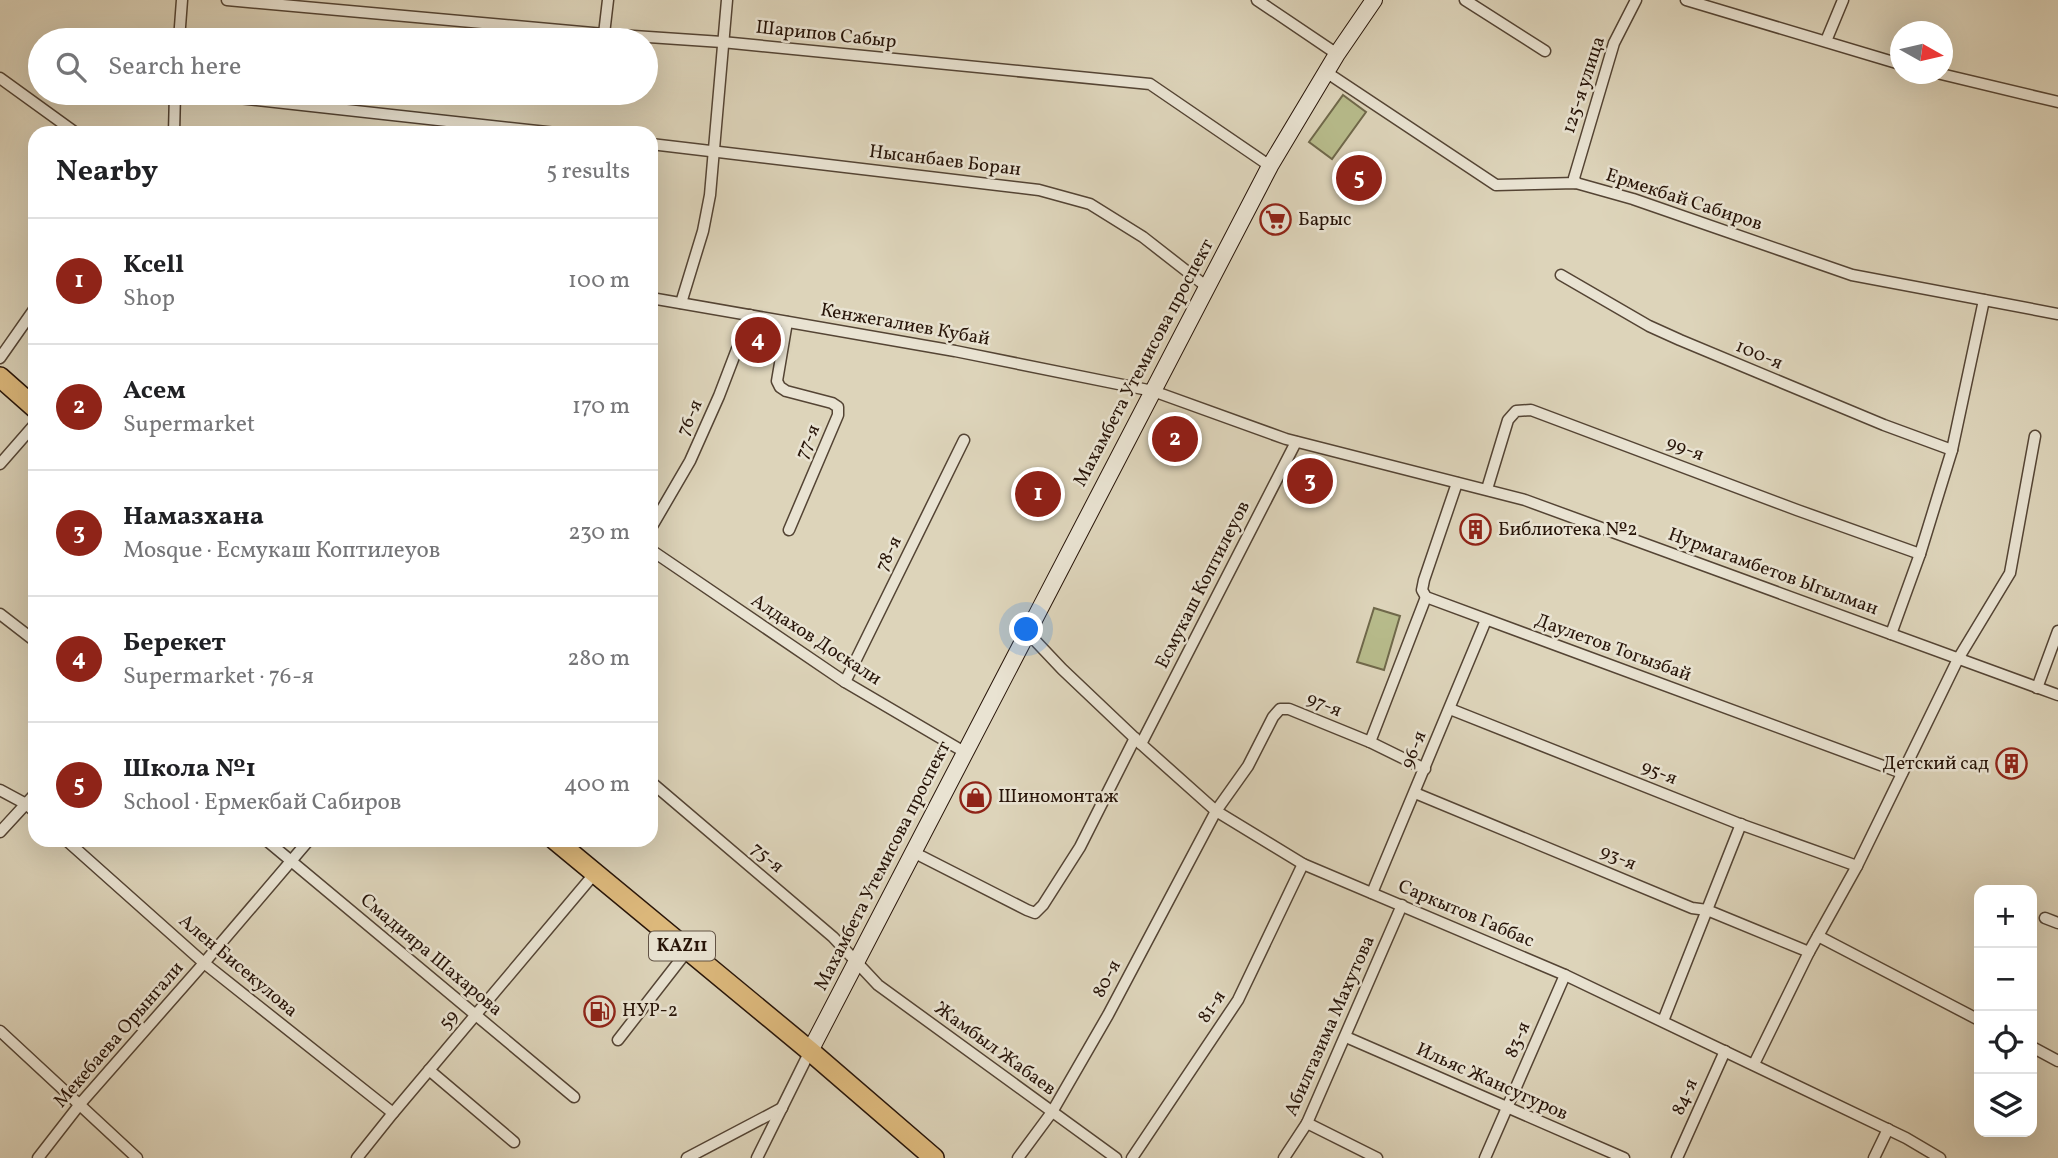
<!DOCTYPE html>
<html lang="en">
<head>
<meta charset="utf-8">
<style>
	:root { --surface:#fff; --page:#f6f6f6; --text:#202124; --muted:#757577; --line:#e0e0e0; --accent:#8f2418 }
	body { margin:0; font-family:Vollkorn,serif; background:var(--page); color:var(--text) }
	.controls { position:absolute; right:21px; bottom:21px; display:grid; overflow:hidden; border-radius:14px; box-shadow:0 7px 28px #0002 }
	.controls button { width:63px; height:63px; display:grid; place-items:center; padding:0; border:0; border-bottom:2px solid var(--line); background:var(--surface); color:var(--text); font:35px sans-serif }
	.compass { position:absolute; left:1890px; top:21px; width:63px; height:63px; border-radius:50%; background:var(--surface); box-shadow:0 7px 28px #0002; rotate:98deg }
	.you { position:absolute; left:1027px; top:630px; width:24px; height:24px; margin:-18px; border:5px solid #fff; border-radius:50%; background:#1a73e8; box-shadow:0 0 0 10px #1a73e833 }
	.badge { display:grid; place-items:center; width:46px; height:46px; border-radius:50%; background:var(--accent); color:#fff; font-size:23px; font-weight:700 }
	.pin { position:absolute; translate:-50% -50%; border:4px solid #fff; box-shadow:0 2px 7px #0006 }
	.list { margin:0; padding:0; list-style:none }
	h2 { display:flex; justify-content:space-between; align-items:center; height:91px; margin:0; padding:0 28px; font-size:30px }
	h2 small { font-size:23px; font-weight:400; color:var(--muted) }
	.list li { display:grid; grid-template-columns:46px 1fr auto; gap:21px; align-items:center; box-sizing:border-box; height:126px; padding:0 28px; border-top:2px solid var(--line) }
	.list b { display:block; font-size:26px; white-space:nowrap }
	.list p { margin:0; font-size:23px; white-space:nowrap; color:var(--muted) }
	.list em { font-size:23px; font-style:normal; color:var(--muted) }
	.icon { flex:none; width:38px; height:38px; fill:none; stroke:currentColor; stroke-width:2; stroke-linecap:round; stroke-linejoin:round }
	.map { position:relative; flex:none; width:2058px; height:1158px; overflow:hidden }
	.search { position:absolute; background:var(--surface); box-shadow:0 7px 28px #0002; left:28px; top:28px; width:630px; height:77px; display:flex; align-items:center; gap:18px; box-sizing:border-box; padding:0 24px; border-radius:38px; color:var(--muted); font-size:26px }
	.panel { position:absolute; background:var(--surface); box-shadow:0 7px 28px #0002; left:28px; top:126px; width:630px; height:721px; border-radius:21px }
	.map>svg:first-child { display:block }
</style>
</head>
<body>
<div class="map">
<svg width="2058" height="1158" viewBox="0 0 2058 1158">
	<rect width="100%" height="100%" fill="#ddd4ba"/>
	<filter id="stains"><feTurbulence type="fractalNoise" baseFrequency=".00286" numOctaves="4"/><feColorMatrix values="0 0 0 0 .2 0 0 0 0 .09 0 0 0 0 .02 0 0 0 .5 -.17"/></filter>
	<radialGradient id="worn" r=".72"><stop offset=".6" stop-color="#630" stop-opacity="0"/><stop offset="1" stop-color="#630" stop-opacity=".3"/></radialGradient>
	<!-- green -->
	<g fill="#b7bb8b" stroke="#6f684a" stroke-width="2">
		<polygon points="1343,95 1366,112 1332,159 1309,142"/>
		<polygon points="1374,608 1400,616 1384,670 1357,662"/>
	</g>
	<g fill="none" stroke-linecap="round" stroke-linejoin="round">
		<defs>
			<g id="street">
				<polyline points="227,0 604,34 722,42 1150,84 1270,166"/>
				<polyline points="1257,0 1337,54"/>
				<polyline points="1465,0 1545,51"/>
				<polyline points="1686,0 1900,64"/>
				<polyline points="604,34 608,0"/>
				<polyline points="179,40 182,0"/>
				<polyline points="1826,41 1843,0"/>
				<polyline points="1326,72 1496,185 1576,183 1633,199 1852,275 2058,314"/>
				<polyline points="1941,74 2058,102"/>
				<polyline points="0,78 76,133"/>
				<polyline points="193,93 556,133"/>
				<polyline points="174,133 175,93"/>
				<polyline points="651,144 1039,190 1090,204 1143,237 1207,287"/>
				<polyline points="1576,183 1574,178 1614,43 1636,0"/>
				<polyline points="1561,275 1649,326 1680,340 1884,425 1952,450"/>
				<polyline points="651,298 955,351 1153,391 1286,439 1525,500 2058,695"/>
				<polyline points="681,303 703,231 710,195 727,0"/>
				<polyline points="787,322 777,381 780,387 786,391 832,403 838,407 838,415 789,530"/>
				<polyline points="0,358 35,308"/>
				<polyline points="0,464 35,424"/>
				<polyline points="1457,483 1424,580 1422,590 1426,597 1902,773"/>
				<polyline points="1487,489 1508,420 1516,411 1531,410 1797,510 1920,554"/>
				<polyline points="651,528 690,461 719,396 750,315"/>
				<polyline points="651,550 845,682 966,753"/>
				<polyline points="0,614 35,641"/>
				<polyline points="1027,632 1062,669 1141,744 1216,811 1303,864 1565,975 1906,1138 1940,1158"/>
				<polyline points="1891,634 1920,554 1952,450 1984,300"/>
				<polyline points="845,682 964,440"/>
				<polyline points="2037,688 2058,631"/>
				<polyline points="1450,709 1737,823 1857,866"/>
				<polyline points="1370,742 1426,597"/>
				<polyline points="1141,744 1296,442"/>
				<polyline points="651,782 833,937 878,985 1116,1158"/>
				<polyline points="0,790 26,804 35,812"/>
				<polyline points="1415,793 1692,908 1707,910 1809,952"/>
				<polyline points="0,832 35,794"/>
				<polyline points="66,840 204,963 393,1113"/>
				<polyline points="266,840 574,1097"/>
				<polyline points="913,852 1027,910 1035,913 1043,905 1080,847 1135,738"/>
				<polyline points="1372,893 1486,620"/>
				<polyline points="2045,918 2058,923"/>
				<polyline points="1818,936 1979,1020"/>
				<polyline points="1663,1021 1741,824"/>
				<polyline points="0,1031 137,1158"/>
				<polyline points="1346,1037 1624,1158"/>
				<polyline points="618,1040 688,950"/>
				<polyline points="2032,1047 2058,1061"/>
				<polyline points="1754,1064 1809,952 1857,866 1958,659 2010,573 2035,436"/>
				<polyline points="429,1070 514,1142"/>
				<polyline points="1307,1123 1377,1158"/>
				<polyline points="38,1158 80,1104 204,963 309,840"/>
				<polyline points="357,1158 393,1113 595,873"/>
				<polyline points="687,1158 782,1108"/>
				<polyline points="757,1158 810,1051"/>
				<polyline points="1018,1158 1052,1112 1108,1015 1216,811 1248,766 1273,717 1280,709 1289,709 1370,742 1425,769"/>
				<polyline points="1132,1158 1238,1000 1303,864"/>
				<polyline points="1284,1158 1307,1123 1402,905"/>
				<polyline points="1485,1158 1565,975"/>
				<polyline points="1677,1158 1725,1051"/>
				<polyline points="1874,1158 1888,1129"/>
			</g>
			<polyline id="secondary" points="810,1051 1270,166 1337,54 1374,0"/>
			<g id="highway">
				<polyline points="0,377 35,408"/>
				<polyline points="555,840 810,1051 934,1158"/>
			</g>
		</defs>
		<!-- street casing -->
		<use href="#street" stroke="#544434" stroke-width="13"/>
		<!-- secondary casing -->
		<use href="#secondary" stroke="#271408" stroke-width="18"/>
		<!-- highway casing -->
		<use href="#highway" stroke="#271408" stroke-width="22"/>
		<!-- street -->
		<use href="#street" stroke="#e9e3d2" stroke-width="10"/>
		<!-- secondary -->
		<use href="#secondary" stroke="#e9e3d2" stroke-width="16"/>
		<!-- highway -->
		<use href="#highway" stroke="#deba7d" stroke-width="19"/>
	</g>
	<!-- icons -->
	<defs>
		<symbol id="supermarket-ring" viewBox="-11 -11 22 22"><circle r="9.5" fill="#e9e3d2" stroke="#8f2418" stroke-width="1.5"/><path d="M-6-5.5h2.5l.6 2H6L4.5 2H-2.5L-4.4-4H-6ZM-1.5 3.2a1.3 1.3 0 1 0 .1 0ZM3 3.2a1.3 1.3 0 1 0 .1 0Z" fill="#8f2418"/></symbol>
		<symbol id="building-ring" viewBox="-11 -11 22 22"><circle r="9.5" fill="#e9e3d2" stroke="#8f2418" stroke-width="1.5"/><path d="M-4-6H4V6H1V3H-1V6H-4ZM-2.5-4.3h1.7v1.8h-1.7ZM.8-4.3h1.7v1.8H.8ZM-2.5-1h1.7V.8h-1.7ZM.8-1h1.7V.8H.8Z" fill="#8f2418"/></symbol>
		<symbol id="shop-ring" viewBox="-11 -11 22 22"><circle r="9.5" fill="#e9e3d2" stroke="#8f2418" stroke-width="1.5"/><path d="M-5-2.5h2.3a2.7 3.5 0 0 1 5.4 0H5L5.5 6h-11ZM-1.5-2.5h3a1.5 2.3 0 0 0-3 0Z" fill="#8f2418"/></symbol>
		<symbol id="fuel-ring" viewBox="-11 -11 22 22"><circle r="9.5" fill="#e9e3d2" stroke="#8f2418" stroke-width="1.5"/><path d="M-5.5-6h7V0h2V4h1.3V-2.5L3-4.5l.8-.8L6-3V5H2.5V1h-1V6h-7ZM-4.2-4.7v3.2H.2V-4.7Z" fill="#8f2418"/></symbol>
	</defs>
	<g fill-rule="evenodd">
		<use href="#supermarket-ring" x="1258" y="202" width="35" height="35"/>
		<use href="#building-ring" x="1458" y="512" width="35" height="35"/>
		<use href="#building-ring" x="1994" y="746" width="35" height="35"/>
		<use href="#shop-ring" x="958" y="780" width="35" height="35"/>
		<use href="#fuel-ring" x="582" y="994" width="35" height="35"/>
	</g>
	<g text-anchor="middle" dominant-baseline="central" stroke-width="5" stroke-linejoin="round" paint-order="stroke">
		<!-- shield labels -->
		<rect fill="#e9e3d2" stroke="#615245" stroke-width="2" x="649" y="931.5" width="66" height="29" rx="5"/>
		<g font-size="18" font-weight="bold" fill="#271408">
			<text x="682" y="946">KAZ11</text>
		</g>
		<!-- street labels -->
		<g font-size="19" fill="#271408" stroke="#e9e3d2">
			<text transform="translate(826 35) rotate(6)">Шарипов Сабыр</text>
			<text transform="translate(1584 85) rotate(-72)">125-я улица</text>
			<text transform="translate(945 161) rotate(7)">Нысанбаев Боран</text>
			<text transform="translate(1684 200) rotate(18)">Ермекбай Сабиров</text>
			<text transform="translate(905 325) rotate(10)">Кенжегалиев Кубай</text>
			<text transform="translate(1759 355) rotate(23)">100-я</text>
			<text transform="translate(1144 363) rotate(-62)">Махамбета Утемисова проспект</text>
			<text transform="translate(690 418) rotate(-66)">76-я</text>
			<text transform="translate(808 442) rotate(-67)">77-я</text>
			<text transform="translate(1685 449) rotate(21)">99-я</text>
			<text transform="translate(889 554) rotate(-64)">78-я</text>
			<text transform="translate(1773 572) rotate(20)">Нурмагамбетов Ыгылман</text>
			<text transform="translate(1203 585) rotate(-63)">Есмукаш Коптилеуов</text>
			<text transform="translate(816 640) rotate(33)">Алдахов Доскали</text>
			<text transform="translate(1613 648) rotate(20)">Даулетов Тогызбай</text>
			<text transform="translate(1324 705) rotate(23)">97-я</text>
			<text transform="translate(1414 750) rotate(-68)">96-я</text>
			<text transform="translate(1659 773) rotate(22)">95-я</text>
			<text transform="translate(767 858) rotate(40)">75-я</text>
			<text transform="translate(1618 858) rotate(23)">93-я</text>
			<text transform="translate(883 866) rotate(-63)">Махамбета Утемисова проспект</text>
			<text transform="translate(1466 914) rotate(23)">Саркытов Габбас</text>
			<text transform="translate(431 955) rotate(40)">Смадияра Шахарова</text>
			<text transform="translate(238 966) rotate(40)">Ален Бисекулова</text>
			<text transform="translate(1107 979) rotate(-62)">80-я</text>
			<text transform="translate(1212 1007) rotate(-57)">81-я</text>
			<text transform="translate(449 1020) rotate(-50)">59</text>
			<text transform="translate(1330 1026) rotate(-66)">Абилгазима Махутова</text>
			<text transform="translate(119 1035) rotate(-49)">Мекебаева Орынгали</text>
			<text transform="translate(1518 1040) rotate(-67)">83-я</text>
			<text transform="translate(995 1049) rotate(36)">Жамбыл Жабаев</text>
			<text transform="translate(1492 1082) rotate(24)">Ильяс Жансугуров</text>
			<text transform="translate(1685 1097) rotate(-66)">84-я</text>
		</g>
		<!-- poi labels -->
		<g font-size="19" fill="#271408" stroke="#e9e3d2" text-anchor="start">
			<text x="1298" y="220">Барыс</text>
			<text x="1498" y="530">Библиотека №2</text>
			<text x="1989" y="764" text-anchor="end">Детский сад</text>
			<text x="998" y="797">Шиномонтаж</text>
			<text x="622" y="1011">НУР-2</text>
		</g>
	</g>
	<rect width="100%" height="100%" filter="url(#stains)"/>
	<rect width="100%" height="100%" fill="url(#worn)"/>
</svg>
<div class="controls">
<button>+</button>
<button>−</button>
<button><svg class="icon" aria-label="locate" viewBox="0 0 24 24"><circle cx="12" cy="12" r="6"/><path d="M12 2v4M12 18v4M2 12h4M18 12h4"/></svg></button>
<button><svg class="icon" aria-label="layers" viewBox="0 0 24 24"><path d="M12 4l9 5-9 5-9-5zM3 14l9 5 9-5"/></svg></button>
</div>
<svg class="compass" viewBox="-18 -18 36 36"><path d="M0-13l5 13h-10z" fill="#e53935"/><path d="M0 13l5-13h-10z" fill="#757577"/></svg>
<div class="you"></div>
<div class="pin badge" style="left:1038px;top:494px">1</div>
<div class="pin badge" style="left:1175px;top:439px">2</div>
<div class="pin badge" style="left:1310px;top:481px">3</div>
<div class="pin badge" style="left:758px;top:340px">4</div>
<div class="pin badge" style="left:1359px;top:178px">5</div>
<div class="search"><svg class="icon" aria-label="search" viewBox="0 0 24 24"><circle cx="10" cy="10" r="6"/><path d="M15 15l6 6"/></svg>Search here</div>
<section class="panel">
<h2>Nearby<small>5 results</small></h2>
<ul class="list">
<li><span class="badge">1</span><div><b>Kcell</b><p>Shop</p></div><em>100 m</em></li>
<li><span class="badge">2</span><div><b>Асем</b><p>Supermarket</p></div><em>170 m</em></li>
<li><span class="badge">3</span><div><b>Намазхана</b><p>Mosque · Есмукаш Коптилеуов</p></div><em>230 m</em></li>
<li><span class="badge">4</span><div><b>Берекет</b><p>Supermarket · 76-я</p></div><em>280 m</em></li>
<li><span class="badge">5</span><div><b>Школа №1</b><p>School · Ермекбай Сабиров</p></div><em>400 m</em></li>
</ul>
</section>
</div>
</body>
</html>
